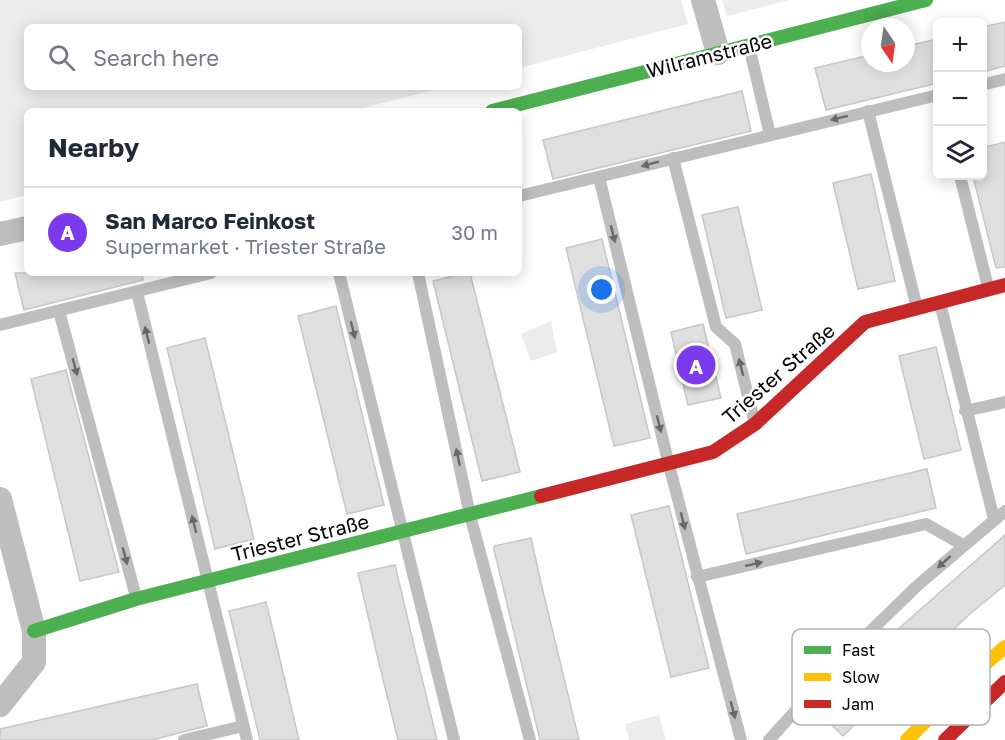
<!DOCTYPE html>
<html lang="en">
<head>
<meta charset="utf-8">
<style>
	:root { --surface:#fff; --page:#f2f2f3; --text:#1f2937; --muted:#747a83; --line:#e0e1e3; --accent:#7c3aed }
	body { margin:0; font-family:"Golos Text",sans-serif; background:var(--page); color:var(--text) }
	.controls { position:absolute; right:18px; top:18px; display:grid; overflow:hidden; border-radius:9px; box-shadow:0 3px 15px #0003 }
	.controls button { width:54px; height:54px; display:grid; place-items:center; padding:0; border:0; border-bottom:2px solid var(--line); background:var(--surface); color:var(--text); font:30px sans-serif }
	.compass { position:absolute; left:861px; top:18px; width:54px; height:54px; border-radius:50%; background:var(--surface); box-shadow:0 3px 15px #0003; rotate:167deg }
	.you { position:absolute; left:602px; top:290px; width:21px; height:21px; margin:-15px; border:4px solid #fff; border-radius:50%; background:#1a73e8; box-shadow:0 0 0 9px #1a73e833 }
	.badge { display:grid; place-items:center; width:39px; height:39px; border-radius:50%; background:var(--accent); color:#fff; font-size:20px; font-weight:700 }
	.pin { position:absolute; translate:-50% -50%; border:3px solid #fff; box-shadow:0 2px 6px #0006 }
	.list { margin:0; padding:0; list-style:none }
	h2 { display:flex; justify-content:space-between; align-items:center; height:78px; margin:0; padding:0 24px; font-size:26px }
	h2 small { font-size:20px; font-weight:400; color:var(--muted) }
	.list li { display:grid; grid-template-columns:39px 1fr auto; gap:18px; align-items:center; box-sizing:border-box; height:90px; padding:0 24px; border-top:2px solid var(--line) }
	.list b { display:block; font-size:22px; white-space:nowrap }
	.list p { margin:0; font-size:20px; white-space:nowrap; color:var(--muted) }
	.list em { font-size:20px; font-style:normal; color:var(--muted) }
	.icon { flex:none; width:33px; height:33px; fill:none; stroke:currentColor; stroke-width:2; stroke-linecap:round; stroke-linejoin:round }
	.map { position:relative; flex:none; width:1005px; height:740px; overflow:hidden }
	.search { position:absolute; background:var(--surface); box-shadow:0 3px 15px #0003; left:24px; top:24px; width:498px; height:66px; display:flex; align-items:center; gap:15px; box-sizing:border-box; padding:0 21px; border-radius:9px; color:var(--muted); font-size:22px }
	.panel { position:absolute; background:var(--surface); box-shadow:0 3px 15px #0003; left:24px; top:108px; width:498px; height:168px; border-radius:9px }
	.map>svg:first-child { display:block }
</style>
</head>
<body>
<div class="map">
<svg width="1005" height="740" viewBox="0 0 1005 740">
	<rect width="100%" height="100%" fill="#fff"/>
	<!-- green -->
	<g fill="#ececec">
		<polygon points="0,0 681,0 688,24 519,68 519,27 27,27 27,87 445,87 352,111 27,111 27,195 0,202"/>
		<polygon points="722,0 789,0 727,16"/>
		<polygon points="551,321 557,352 531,361 521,334"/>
		<polygon points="659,715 666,740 629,740 625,724"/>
	</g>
	<!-- building -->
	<g fill="#dfdfdf" stroke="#c7c7c7" stroke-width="1.5">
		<polygon points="1005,22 1005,66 982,72 982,27"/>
		<polygon points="938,39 938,83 826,110 815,68 870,55 870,63 906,63 906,46"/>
		<polygon points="742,91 751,131 553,179 543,140"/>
		<polygon points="1005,142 1005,267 996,268 973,176 982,176 982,148"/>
		<polygon points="871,174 895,281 858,289 833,183"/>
		<polygon points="738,207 762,310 726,318 702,215"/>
		<polygon points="602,239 650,438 614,446 566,248"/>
		<polygon points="15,273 142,273 143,280 24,310"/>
		<polygon points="465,273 470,273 520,472 482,481 433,281"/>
		<polygon points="336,306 384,505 347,514 298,316"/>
		<polygon points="703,324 721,398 688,405 671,332"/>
		<polygon points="205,338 254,539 215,549 167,348"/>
		<polygon points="936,347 961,450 924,459 899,356"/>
		<polygon points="66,370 119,572 80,581 31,379"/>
		<polygon points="927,469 936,508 746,554 737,514"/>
		<polygon points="669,506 709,668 671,677 631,515"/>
		<polygon points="1005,535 1005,585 971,613 925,656 843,736 815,709 880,645"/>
		<polygon points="531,538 541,583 579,740 540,740 494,550 494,546"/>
		<polygon points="395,565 416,654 437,740 398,740 379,663 358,573"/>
		<polygon points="266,602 277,647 299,740 260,740 229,611"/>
		<polygon points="197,684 207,726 152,740 0,740 0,729"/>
	</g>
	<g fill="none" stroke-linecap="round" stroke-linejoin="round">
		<!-- lane -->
		<g stroke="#bebebe" stroke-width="12">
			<polyline points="749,46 770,135"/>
			<polyline points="982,85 1005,79"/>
			<polyline points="868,111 917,308"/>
			<polyline points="673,158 716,327 735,344 754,420"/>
			<polyline points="960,176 988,287"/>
			<polyline points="599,177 669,465 741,740"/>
			<polyline points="519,196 938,95"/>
			<polyline points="339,273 454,740"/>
			<polyline points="418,273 470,515 530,740"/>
			<polyline points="137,292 247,740"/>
			<polyline points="940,303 994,519"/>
			<polyline points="59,311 136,597"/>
			<polyline points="0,325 211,273"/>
			<polyline points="965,411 1005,402"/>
			<polyline points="697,577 926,524 963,545"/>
			<polyline points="184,740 243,726"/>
			<polyline points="769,740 849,652 918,585 1005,511"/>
		</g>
		<!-- street -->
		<g stroke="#bebebe" stroke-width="24">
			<polyline points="703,0 718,53"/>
			<polyline points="0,234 27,228"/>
			<polyline points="0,499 34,631 34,662 0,705"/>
		</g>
		<!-- fast -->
		<g stroke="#4caf50" stroke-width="14">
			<polyline points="492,111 926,0"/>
			<polyline points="34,631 136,599 541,496"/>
		</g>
		<!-- slow -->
		<polyline stroke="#ffc107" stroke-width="14" points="907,740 971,676 1005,647"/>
		<!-- jam -->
		<g stroke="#c62828" stroke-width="14">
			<polyline points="541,496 713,452 755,424 865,322 1005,285"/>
			<polyline points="945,740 1005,682"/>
		</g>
	</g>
	<!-- one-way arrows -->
	<defs><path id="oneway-solid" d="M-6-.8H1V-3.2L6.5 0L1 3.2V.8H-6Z" transform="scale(1.5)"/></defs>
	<g fill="#686868">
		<use href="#oneway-solid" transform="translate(839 118) rotate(166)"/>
		<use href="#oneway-solid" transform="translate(650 164) rotate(165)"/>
		<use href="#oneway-solid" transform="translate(613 234) rotate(76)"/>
		<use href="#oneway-solid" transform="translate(353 330) rotate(76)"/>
		<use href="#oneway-solid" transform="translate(147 335) rotate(-104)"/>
		<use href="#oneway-solid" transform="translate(75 367) rotate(75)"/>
		<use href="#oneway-solid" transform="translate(741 367) rotate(-104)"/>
		<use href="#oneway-solid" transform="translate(659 424) rotate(76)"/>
		<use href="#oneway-solid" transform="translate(458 457) rotate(-102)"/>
		<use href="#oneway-solid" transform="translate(683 521) rotate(76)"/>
		<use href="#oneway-solid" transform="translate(194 524) rotate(-104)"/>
		<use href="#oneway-solid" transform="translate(125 556) rotate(75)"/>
		<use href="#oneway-solid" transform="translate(944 562) rotate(138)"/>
		<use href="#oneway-solid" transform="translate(754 564) rotate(-13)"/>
		<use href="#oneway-solid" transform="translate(733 710) rotate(75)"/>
	</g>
	<g text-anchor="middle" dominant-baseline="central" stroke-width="5" stroke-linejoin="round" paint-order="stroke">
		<!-- street labels -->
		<g font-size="20" fill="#000" stroke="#fff">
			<text transform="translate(709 55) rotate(-14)">Wilramstraße</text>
			<text transform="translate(778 373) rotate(-41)">Triester Straße</text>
			<text transform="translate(300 537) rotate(-14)">Triester Straße</text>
		</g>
	</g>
	<!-- legend -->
	<rect x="792" y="629" width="198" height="96" rx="9" fill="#fff" stroke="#b2b2b2" stroke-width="1.5"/>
	<rect x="804" y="646" width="27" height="8" fill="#4caf50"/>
	<rect x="804" y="673" width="27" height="8" fill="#ffc107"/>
	<rect x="804" y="700" width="27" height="8" fill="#c62828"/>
	<g font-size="16" fill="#000">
		<text x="842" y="656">Fast</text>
		<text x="842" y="683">Slow</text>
		<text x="842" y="710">Jam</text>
	</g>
</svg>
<div class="controls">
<button>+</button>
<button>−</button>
<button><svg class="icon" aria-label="layers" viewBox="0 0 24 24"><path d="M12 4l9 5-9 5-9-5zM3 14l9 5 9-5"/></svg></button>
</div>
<svg class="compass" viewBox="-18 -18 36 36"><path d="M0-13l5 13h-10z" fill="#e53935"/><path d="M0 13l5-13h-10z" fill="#747a83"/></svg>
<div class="you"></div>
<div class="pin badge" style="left:696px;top:365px">A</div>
<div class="search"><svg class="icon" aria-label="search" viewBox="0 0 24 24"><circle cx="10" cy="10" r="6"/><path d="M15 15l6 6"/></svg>Search here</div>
<section class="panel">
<h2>Nearby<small></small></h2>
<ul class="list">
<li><span class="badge">A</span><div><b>San Marco Feinkost</b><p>Supermarket · Triester Straße</p></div><em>30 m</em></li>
</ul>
</section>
</div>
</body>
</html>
